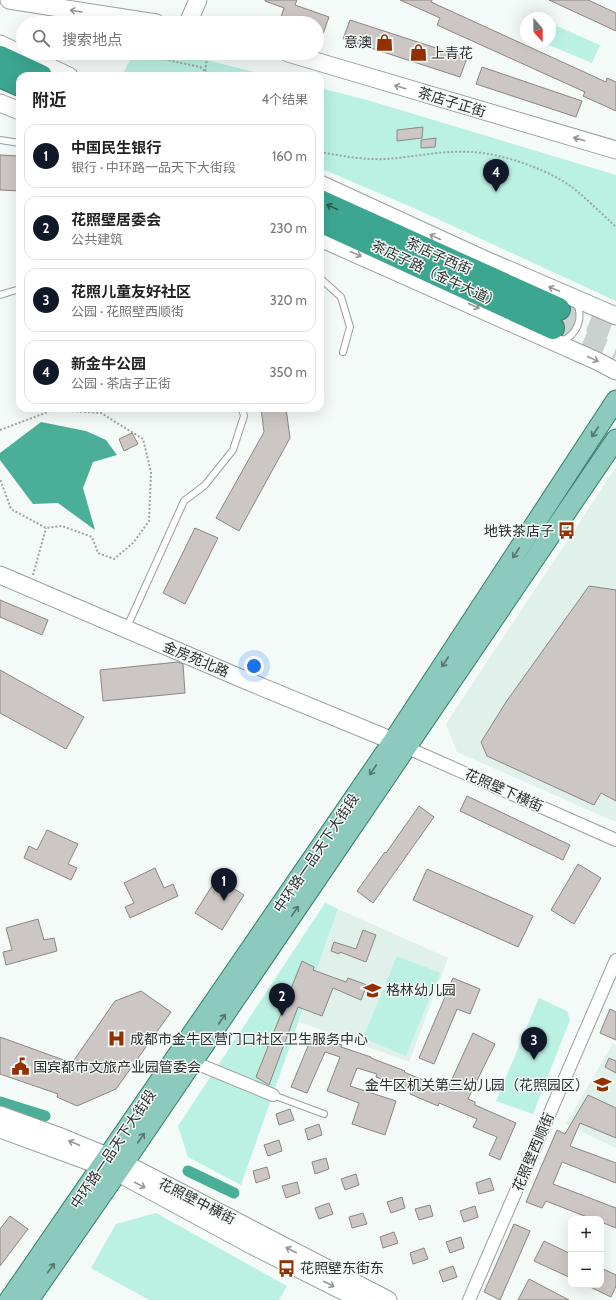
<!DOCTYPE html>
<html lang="zh">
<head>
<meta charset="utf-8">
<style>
	:root { --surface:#fff; --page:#f6f6f6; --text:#222; --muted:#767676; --line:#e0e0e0; --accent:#111827 }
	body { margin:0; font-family:Cabin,"Noto Sans SC",sans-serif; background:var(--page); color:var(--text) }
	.controls { position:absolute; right:12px; bottom:12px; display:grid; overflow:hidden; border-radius:8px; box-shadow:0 4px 16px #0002 }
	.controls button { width:36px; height:36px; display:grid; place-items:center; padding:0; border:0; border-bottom:1px solid var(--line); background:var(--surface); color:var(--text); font:20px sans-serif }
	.compass { position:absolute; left:520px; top:12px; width:36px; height:36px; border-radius:50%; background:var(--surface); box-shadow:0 4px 16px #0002; rotate:159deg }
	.you { position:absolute; left:254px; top:666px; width:14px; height:14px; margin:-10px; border:3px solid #fff; border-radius:50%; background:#1a73e8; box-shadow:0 0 0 6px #1a73e833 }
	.badge { display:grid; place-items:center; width:26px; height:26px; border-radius:50%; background:var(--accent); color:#fff; font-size:13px; font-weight:700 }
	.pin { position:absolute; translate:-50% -33px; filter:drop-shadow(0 1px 2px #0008) }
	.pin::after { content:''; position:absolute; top:21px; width:14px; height:12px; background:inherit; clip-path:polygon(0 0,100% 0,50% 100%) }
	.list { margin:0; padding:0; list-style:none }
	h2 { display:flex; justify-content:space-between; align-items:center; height:52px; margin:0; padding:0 16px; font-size:17px }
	h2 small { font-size:13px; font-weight:400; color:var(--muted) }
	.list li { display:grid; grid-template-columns:26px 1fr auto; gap:12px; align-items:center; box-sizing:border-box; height:64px; margin:0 8px 8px; padding:0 8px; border:1px solid var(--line); border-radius:12px }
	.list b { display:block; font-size:15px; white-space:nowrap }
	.list p { margin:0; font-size:13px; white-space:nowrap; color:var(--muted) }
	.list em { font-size:13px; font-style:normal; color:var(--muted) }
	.icon { flex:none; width:22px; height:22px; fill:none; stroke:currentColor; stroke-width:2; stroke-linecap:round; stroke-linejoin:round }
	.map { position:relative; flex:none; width:616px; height:1300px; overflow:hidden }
	.search { position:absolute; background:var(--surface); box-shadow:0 4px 16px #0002; left:16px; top:16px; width:308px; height:44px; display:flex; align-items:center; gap:10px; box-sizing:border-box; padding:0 14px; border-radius:22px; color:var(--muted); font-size:15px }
	.panel { position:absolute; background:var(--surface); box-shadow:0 4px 16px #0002; left:16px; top:72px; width:308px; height:340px; border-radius:12px }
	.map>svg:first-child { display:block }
</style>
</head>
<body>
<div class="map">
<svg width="616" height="1300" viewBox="0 0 616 1300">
	<rect width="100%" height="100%" fill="#f3faf8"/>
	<!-- built -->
	<g fill="#e0f0eb">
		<polygon points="616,467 616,822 457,752 446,724"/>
		<polygon points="338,909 448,958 409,1062 299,1022"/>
		<polygon points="613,1043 616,1045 616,1148 566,1124"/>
	</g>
	<!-- green -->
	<g fill="#baf1e2">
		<polygon points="552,24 600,45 592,63 544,43 550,42 550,29"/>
		<polygon points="133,53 177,53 271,76 122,76"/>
		<polygon points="320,88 367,100 616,175 616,301 416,209 320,168"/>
		<polygon points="325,903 338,909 241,1185 188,1157 178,1126"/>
		<polygon points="397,956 440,973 406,1056 363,1038"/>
		<polygon points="539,998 567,1011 570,1020 533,1114 496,1101"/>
		<polygon points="156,1213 287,1286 279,1300 149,1300 91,1268 116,1224"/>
	</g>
	<!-- water -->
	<polygon fill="#4aae98" points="41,422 86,431 106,440 117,455 93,462 83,488 95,530 58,503 33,504 0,460 0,453"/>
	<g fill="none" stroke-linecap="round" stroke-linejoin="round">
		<!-- canal -->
		<g stroke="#4aae98" stroke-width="11">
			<polyline points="0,1102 45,1116"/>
			<polyline points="188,1171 234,1193"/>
		</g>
	</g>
	<!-- building -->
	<g fill="#ccc6c4" stroke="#8b8684">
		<polygon points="265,0 297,0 295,5 329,17 318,48 317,48 317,23 288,23 280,20 284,8 265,1"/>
		<polygon points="400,0 432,0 431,2 606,82 607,78 616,82 616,111 583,96 585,92 437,25 440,18"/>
		<polygon points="549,0 588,0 616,13 616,31"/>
		<polygon points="350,20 467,58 460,77 343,39"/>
		<polygon points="482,67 582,101 576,117 476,84"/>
		<polygon points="423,127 422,138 397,141 397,130"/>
		<polygon points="436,138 435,147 421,148 421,140"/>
		<polygon points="0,155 20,156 20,191 0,190"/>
		<polygon points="261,408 286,408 290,438 239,531 216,518 264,432"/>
		<polygon points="132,433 138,444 124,451 119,439"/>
		<polygon points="195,528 218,538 185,604 163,593"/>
		<polygon points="589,586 616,590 616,801 601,793 594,805 487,756 481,742 506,702"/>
		<polygon points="0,600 48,620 42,635 0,617"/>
		<polygon points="178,662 183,664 185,693 103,701 100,670"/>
		<polygon points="0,670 84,717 66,749 0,713"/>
		<polygon points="467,796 570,845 563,860 460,811"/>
		<polygon points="419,806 434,817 373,903 357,891 385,852 386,853"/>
		<polygon points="47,830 78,844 68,864 77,868 71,880 24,858 29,846 37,850"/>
		<polygon points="578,864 601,878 574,924 551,910"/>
		<polygon points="155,868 164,888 173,884 178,896 130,918 125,907 134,903 124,883"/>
		<polygon points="427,869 533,916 518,947 413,900"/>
		<polygon points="217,878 244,895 222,930 195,913"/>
		<polygon points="38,919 44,940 54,938 57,951 6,965 3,952 12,950 6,928"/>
		<polygon points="363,930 376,935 366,962 340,952 339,954 331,951 334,942 356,949"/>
		<polygon points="302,961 314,967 313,970 346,982 348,978 367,985 361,1000 333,988 322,1016 298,1007 269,1085 256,1077"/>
		<polygon points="453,978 480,989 470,1014 457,1009 434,1064 419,1058"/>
		<polygon points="141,991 171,1012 116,1089 77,1106 57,1097 58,1094 0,1074 0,1037 72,1063 115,1001"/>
		<polygon points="610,1009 616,1012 616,1040 600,1033"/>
		<polygon points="473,1033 495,1044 468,1099 475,1102 475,1105 516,1123 500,1160 489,1155 497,1137 473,1127 477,1119 439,1103 438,1106 410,1094 411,1090 376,1077 377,1074 357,1068 350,1086 396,1101 385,1135 352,1124 359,1103 327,1091 340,1057 325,1052 307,1093 291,1087 313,1034 342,1045 341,1047 371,1057 371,1058 405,1071 404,1072 447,1090"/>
		<polygon points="609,1058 616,1061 616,1073 605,1067"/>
		<polygon points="588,1095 616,1108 616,1138 580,1123 570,1146 616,1163 616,1183 562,1162 553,1184 616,1208 616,1228 601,1222 601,1219 592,1219 546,1201 542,1208 526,1202 557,1130 565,1134"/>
		<polygon points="290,1109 294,1120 279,1125 276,1114"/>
		<polygon points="319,1124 322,1135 308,1140 305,1129"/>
		<polygon points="279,1140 282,1151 268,1156 264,1145"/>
		<polygon points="326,1158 329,1169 315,1174 312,1162"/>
		<polygon points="267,1167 270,1178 256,1183 253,1171"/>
		<polygon points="356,1174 359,1185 345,1190 341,1179"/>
		<polygon points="490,1178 494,1190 479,1194 476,1183"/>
		<polygon points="297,1182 300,1193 286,1198 282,1186"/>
		<polygon points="402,1197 405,1208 391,1213 387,1202"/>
		<polygon points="329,1203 333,1214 319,1219 315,1208"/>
		<polygon points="430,1205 433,1216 419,1220 415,1209"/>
		<polygon points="475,1206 478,1217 464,1222 460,1211"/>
		<polygon points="363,1213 367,1224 352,1228 349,1217"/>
		<polygon points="10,1216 28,1229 0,1266 0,1229"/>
		<polygon points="514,1224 530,1231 500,1300 484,1292"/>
		<polygon points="394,1232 398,1243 383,1248 380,1237"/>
		<polygon points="461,1237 464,1248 450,1253 446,1242"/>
		<polygon points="544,1241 571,1254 571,1278 534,1261"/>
		<polygon points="424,1248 428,1259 413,1264 410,1253"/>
		<polygon points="453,1266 457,1277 443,1282 439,1271"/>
		<polygon points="601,1268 616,1275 616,1286 611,1297 586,1285 601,1285"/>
		<polygon points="529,1279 569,1300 518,1300"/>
	</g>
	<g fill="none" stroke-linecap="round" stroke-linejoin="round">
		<!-- highway-tunnel -->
		<g stroke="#cbd1cf" stroke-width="22" stroke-dasharray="22 11" stroke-linecap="butt">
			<polyline points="559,309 616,331"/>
			<polyline points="553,328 616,355"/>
		</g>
		<defs>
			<g id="lane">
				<polyline points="0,140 20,143"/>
				<polyline points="320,278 341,297 350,327 343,352"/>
				<polyline points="0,295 20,289"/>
				<path d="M561,341C578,335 584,317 576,302"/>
				<polyline points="127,627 184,501 205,485 233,450 244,416 242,408"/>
				<polyline points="273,1095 324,1114"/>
			</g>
			<g id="street">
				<polyline points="401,745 616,840"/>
				<polyline points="193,1062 273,1095"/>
				<polyline points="469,1300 616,960"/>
			</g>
			<g id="secondary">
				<polyline points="9,0 156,23"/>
				<polyline points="188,23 198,0"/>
				<polyline points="0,44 69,76"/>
				<polyline points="288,53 616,150"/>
				<polyline points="0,103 20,111"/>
				<polyline points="320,184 481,258 616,316"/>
				<polyline points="320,238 597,361 616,371"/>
				<polyline points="0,575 245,680 393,741"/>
				<polyline points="0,1115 61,1137 124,1163 388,1300"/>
				<polyline points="0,1129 96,1164"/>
				<polyline points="122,1175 253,1246 361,1300"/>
			</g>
			<g id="primary">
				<polyline points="9,1300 393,741 616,400"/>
				<polyline points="29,1300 124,1163 616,439"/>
			</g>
			<g id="highway">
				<polyline points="0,57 41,76"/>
				<polyline points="0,76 20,85"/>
				<polyline points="320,201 559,309"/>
				<polyline points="320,221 553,328"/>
			</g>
		</defs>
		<!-- lane casing -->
		<use href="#lane" stroke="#9aa09e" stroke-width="8"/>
		<!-- street casing -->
		<use href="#street" stroke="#9aa09e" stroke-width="14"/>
		<!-- secondary casing -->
		<use href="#secondary" stroke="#9aa09e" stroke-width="19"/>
		<!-- primary casing -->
		<use href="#primary" stroke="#377c6d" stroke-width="21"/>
		<!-- highway casing -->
		<use href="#highway" stroke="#377c6d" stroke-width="24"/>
		<!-- path -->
		<g stroke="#9ea4a2" stroke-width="2" stroke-dasharray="2 2" stroke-linecap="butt">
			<polyline points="159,53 158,58 200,67 211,76"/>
			<polyline points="205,71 208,53"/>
			<path d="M320,152C342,156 364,160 386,159C414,157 443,150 471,152C501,153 550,170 573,188C588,200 602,214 616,227"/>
			<polyline points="0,430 53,410 101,413 143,439 151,472 149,521 133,543 114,559 98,553 92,537 62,526 46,528 11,509 0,479"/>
			<polyline points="33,575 46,528"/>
		</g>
		<!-- lane -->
		<use href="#lane" stroke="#fff" stroke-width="6"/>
		<!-- street -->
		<use href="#street" stroke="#fff" stroke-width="12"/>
		<!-- secondary -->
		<use href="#secondary" stroke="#fff" stroke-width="17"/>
		<!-- primary -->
		<use href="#primary" stroke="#8bcabc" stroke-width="19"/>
		<!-- highway -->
		<use href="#highway" stroke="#3da690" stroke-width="22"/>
	</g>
	<!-- one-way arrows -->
	<defs><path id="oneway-shaft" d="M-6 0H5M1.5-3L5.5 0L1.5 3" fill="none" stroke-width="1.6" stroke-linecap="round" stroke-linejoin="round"/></defs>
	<g stroke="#959696">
		<use href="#oneway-shaft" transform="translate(76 11) rotate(-171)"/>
		<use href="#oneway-shaft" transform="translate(400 87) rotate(-163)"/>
		<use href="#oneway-shaft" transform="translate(579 139) rotate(-164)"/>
		<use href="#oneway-shaft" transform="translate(435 237) rotate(-155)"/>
		<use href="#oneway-shaft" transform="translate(356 254) rotate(24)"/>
		<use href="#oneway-shaft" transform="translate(554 289) rotate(-157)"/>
		<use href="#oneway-shaft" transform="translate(474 306) rotate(24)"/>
		<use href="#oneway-shaft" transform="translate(593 359) rotate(25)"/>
		<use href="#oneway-shaft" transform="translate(74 1143) rotate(-157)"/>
		<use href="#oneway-shaft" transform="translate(140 1185) rotate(28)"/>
		<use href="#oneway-shaft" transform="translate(291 1250) rotate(-153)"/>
		<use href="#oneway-shaft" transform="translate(329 1284) rotate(27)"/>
	</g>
	<use stroke="#315850" href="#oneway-shaft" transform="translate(332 207) rotate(-155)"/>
	<g stroke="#56746d">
		<use href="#oneway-shaft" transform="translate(595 432) rotate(123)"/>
		<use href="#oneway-shaft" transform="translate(516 553) rotate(123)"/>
		<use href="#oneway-shaft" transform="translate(445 662) rotate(123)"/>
		<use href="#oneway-shaft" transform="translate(373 770) rotate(124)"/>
		<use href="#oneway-shaft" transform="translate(295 911) rotate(-56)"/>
		<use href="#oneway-shaft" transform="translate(222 1019) rotate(-56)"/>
		<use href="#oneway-shaft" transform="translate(141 1138) rotate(-56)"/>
		<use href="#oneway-shaft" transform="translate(51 1268) rotate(-55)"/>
	</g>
	<!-- icons -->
	<defs>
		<symbol id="shop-bare" viewBox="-9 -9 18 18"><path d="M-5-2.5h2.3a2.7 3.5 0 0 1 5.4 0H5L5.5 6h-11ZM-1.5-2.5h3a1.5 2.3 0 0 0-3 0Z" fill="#943000" stroke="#f3faf8" stroke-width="2.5" paint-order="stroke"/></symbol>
		<symbol id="bus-bare" viewBox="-9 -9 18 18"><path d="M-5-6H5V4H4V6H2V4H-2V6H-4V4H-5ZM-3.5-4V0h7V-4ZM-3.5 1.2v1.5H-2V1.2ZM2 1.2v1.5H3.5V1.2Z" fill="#943000" stroke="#f3faf8" stroke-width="2.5" paint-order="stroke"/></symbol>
		<symbol id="school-bare" viewBox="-9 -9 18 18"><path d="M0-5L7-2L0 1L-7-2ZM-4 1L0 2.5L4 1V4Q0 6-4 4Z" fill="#943000" stroke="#f3faf8" stroke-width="2.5" paint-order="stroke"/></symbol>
		<symbol id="hospital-bare" viewBox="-9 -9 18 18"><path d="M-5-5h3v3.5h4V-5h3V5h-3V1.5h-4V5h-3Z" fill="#943000" stroke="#f3faf8" stroke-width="2.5" paint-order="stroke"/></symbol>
		<symbol id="civic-bare" viewBox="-9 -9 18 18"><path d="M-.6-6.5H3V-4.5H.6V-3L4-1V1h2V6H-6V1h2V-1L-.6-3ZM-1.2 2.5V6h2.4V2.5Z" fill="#943000" stroke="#f3faf8" stroke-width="2.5" paint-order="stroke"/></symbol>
	</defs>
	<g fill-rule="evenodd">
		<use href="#shop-bare" x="372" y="30" width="25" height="25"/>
		<use href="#shop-bare" x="406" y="40" width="25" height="25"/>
		<use href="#bus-bare" x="554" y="518" width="25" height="25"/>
		<use href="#school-bare" x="360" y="978" width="25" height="25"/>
		<use href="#hospital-bare" x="104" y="1026" width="25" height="25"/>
		<use href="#civic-bare" x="8" y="1054" width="25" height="25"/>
		<use href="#school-bare" x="590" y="1072" width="25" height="25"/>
		<use href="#bus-bare" x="274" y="1256" width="25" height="25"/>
	</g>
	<g text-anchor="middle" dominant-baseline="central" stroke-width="3" stroke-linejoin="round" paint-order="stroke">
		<!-- poi labels -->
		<g font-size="14" fill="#2b2e2d" stroke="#f3faf8" text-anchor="start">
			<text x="372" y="42" text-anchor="end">意澳</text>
			<text x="431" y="53">上青花</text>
			<text x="554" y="531" text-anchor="end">地铁茶店子</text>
			<text x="386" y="990">格林幼儿园</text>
			<text x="130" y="1039">成都市金牛区营门口社区卫生服务中心</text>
			<text x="33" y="1067">国宾都市文旅产业园管委会</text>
			<text x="589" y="1085" text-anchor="end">金牛区机关第三幼儿园（花照园区）</text>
			<text x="300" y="1268">花照壁东街东</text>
		</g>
		<!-- street labels -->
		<g font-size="14" fill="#2b2e2d" stroke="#f3faf8">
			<text transform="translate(452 102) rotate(17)">茶店子正街</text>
			<text transform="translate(439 256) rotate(24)">茶店子西街</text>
			<text transform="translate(436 274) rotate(25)">茶店子路（金牛大道）</text>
			<text transform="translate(196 659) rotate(23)">金房苑北路</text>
			<text transform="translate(504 790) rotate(24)">花照壁下横街</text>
			<text transform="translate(316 853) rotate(-56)">中环路一品天下大街段</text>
			<text transform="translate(113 1149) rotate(-56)">中环路一品天下大街段</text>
			<text transform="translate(533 1152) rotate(-67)">花照壁西顺街</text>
			<text transform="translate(197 1201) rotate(27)">花照壁中横街</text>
		</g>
	</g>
</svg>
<div class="controls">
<button>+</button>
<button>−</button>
</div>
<svg class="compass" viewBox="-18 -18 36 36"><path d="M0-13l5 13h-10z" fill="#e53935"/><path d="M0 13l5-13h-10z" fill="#767676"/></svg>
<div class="you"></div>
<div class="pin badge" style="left:224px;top:901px">1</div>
<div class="pin badge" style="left:282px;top:1016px">2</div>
<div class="pin badge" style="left:534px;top:1060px">3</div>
<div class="pin badge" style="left:496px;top:192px">4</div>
<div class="search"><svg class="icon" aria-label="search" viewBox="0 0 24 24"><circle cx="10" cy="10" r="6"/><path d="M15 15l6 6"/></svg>搜索地点</div>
<section class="panel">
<h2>附近<small>4个结果</small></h2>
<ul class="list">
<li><span class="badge">1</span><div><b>中国民生银行</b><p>银行 · 中环路一品天下大街段</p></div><em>160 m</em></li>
<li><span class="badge">2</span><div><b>花照壁居委会</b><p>公共建筑</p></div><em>230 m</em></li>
<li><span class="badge">3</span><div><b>花照儿童友好社区</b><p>公园 · 花照壁西顺街</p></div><em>320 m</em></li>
<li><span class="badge">4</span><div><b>新金牛公园</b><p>公园 · 茶店子正街</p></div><em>350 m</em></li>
</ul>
</section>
</div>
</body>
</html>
